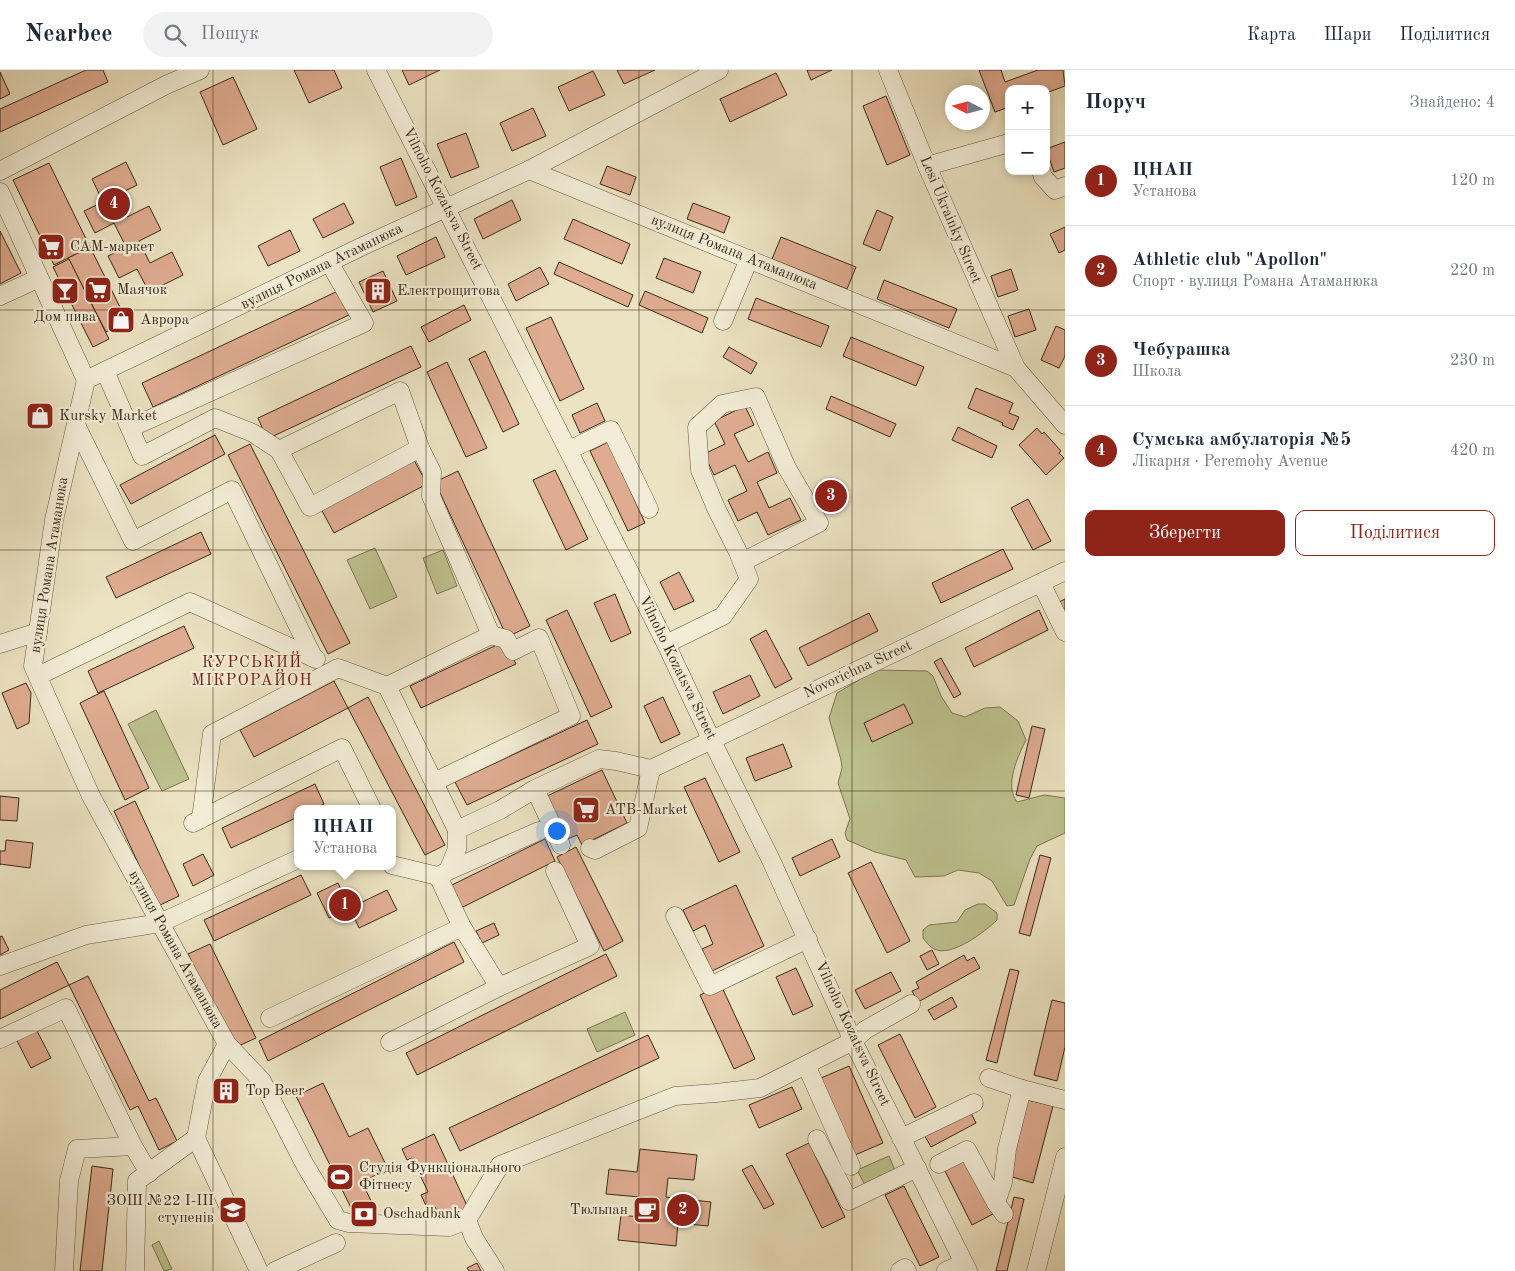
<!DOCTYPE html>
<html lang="uk">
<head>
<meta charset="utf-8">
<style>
	:root { --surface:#fff; --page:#f2f2f3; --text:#1f2937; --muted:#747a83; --line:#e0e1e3; --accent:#8f2418 }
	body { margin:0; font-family:"Old Standard TT",serif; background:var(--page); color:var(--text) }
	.controls { position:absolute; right:15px; top:15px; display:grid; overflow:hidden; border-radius:10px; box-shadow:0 2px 8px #0003 }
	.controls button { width:45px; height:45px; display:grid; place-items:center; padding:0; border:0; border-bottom:1px solid var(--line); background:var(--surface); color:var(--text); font:25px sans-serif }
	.compass { position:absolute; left:945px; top:15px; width:45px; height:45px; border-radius:50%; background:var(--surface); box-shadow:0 2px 8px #0003; rotate:276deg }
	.you { position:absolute; left:556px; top:760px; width:18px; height:18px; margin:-12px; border:4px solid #fff; border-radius:50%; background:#1a73e8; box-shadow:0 0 0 8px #1a73e833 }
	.badge { display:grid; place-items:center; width:32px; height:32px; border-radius:50%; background:var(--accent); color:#fff; font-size:16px; font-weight:700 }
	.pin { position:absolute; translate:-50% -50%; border:2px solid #fff; box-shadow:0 1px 5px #0006 }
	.popup { position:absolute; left:294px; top:735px; width:102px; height:65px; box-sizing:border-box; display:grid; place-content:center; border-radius:10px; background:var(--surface); filter:drop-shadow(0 1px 4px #0005); font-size:16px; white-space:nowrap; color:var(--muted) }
	.popup b { font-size:19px; color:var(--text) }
	.popup::after { content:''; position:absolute; left:50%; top:100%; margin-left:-10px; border:10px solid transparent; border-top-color:var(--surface) }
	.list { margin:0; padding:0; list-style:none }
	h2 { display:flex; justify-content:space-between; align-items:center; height:65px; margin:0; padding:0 20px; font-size:21px }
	h2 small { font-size:16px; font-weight:400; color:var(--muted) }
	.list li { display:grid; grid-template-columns:32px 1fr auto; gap:15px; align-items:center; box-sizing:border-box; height:90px; padding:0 20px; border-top:1px solid var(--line) }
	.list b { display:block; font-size:19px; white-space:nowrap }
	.list p { margin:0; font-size:16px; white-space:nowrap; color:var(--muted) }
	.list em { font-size:16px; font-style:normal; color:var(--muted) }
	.actions { display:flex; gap:10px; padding:15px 20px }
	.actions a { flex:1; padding:11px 0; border:1px solid var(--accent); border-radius:10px; text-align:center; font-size:18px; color:var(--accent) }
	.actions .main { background:var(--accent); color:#fff }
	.icon { flex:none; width:28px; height:28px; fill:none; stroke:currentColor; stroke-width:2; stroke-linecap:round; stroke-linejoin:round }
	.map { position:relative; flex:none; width:1065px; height:1201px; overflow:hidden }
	header { display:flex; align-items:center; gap:30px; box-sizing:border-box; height:70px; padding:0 25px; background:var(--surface); border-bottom:1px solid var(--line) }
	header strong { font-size:24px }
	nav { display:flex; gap:28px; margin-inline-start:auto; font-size:18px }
	.search { width:350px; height:45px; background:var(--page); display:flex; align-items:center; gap:12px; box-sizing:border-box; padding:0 18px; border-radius:28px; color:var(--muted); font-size:19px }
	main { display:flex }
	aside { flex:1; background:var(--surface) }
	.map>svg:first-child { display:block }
</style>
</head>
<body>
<header>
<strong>Nearbee</strong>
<div class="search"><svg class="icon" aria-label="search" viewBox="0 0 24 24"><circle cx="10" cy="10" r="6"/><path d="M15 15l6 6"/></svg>Пошук</div>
<nav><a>Карта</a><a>Шари</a><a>Поділитися</a></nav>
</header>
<main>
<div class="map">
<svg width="1065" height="1201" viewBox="0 0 1065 1201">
	<rect width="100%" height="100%" fill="#ece3c2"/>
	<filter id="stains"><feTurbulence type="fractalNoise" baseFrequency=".004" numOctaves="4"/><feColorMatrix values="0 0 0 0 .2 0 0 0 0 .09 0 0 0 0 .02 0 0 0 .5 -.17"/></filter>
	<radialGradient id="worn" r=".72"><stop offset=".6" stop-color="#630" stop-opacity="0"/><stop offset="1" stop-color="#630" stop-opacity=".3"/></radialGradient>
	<!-- green -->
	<g fill="#bdc28f" stroke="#7c7653">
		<polygon points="375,478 397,527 370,539 347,490"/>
		<polygon points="443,480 457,516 437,524 423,488"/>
		<path d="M876,600L927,601L933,606L941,626L952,643L965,647L985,638L1000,637L1018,651L1026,670C1018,686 1004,715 1017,732L1044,725L1065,728V763L1037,776L1030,789L1014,835L1007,836L992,811L979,803L958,800L944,806L915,807L906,790L875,782L847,770L845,763L850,749L838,713L842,698L841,690L829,648L837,623Z"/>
		<polygon points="156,640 189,709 162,721 128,654"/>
		<path d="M978,834H985L997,843V850C986,861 951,888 934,879C930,877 926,872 923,868V860L929,855L957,852L965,840Z"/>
		<polygon points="625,942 635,965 597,982 587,959"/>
		<polygon points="889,1086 896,1103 866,1117 857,1100"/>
		<polygon points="159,1171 172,1199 164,1201 152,1175"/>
	</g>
	<!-- building -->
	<g fill="#dfac91" stroke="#3a2b17">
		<polygon points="86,0 103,0 108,12 0,62 0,39"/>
		<polygon points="294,0 334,0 342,18 309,33"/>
		<polygon points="402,0 440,0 409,15"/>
		<polygon points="617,0 655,0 624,14"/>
		<polygon points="807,0 832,0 811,10"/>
		<polygon points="979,0 1001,0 1005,12 1038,0 1063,0 1065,16 1046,23 1046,19 1009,19 1009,37 995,42"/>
		<polygon points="593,1 605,25 569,41 558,17"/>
		<polygon points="0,2 10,24 0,29"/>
		<polygon points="776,3 787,25 730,52 720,29"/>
		<polygon points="233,7 257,59 223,75 200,22"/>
		<polygon points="886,26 910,85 887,95 863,36"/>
		<polygon points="533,38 546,66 512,81 500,53"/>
		<polygon points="466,63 479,97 451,108 437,74"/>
		<polygon points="1065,72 1065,98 1054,102 1046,79"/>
		<polygon points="401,88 417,127 396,136 380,97"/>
		<polygon points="126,92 137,115 117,125 127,147 149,136 161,160 139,171 150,193 172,182 183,205 149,222 137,199 119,208 108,186 126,177 114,153 95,163 84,141 103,132 92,109"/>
		<polygon points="49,93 90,177 54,195 13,110"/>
		<polygon points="607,96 636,107 630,125 600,114"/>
		<polygon points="512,130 521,150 483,169 474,149"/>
		<polygon points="344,133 354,153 323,168 313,149"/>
		<polygon points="693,133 730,147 724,163 687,149"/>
		<polygon points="877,140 893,147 880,181 863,174"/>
		<polygon points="573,149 630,174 622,194 564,169"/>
		<polygon points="1065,157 1065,180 1059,183 1050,164"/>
		<polygon points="290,160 300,181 268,196 258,176"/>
		<polygon points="0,161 21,203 0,214"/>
		<polygon points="436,167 445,187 406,205 397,186"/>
		<polygon points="781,167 856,197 847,219 772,189"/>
		<polygon points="90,177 127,251 106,262 68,188"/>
		<polygon points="664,188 701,202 693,223 656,208"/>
		<polygon points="69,189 109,269 93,277 53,197"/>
		<polygon points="559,192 633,225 628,237 554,204"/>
		<polygon points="540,197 549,214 516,231 508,214"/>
		<polygon points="1011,199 1018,220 998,227 991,206"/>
		<polygon points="383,201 397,231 373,242 359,212"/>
		<polygon points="884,210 957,239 949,258 877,229"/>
		<polygon points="338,221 349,245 153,337 142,313"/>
		<polygon points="645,221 708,248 702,263 639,235"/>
		<polygon points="756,228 829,256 821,277 748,249"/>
		<polygon points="464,235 471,250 429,272 421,257"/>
		<polygon points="1029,239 1036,260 1015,267 1008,246"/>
		<polygon points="551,247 584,319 560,331 526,258"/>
		<polygon points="1056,256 1065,260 1065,286 1059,298 1041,290"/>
		<polygon points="851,267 924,297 916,316 843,286"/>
		<polygon points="411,276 421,297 267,369 258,348"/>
		<polygon points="729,277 757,293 751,304 723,287"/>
		<polygon points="485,281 519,354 503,362 469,289"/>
		<polygon points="447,292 487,378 466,387 427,302"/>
		<polygon points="976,318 1013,333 1009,343 1019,347 1013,360 1002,355 1003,353 968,338"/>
		<polygon points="831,326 896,354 890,367 826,339"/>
		<polygon points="597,333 605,351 580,363 572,345"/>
		<polygon points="745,336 754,355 734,364 748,392 768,382 777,403 757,412 769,438 790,428 801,450 768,465 757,442 738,451 728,430 747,421 735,395 714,405 704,384 725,374 714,351"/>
		<polygon points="958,357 997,376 992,388 952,370"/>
		<polygon points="1037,358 1042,364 1044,362 1061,381 1059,383 1064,388 1046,405 1019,375"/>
		<polygon points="215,365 225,384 131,434 120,415"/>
		<polygon points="608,372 645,453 628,461 590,381"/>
		<polygon points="250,374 350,573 328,584 228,385"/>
		<polygon points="414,390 427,414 334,463 321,439"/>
		<polygon points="555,400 588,469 566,480 533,410"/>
		<polygon points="458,401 530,556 507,567 435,412"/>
		<polygon points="1028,429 1051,471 1033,480 1011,438"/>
		<polygon points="201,462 211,484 116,528 106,507"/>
		<polygon points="1003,479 1013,499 941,533 932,513"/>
		<polygon points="679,502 694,531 674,540 660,512"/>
		<polygon points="615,524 631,563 611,572 594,533"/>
		<polygon points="1065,529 1065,549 1057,533"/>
		<polygon points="567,540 612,637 591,647 546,550"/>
		<polygon points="1039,540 1048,560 974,597 965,578"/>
		<polygon points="869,543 878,561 808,596 799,578"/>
		<polygon points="184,556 194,578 98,623 88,601"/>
		<polygon points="766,560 792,609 775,618 750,569"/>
		<polygon points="505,571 516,594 421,638 410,616"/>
		<polygon points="941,588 961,624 954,628 934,592"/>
		<polygon points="750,605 760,626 723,644 713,622"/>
		<polygon points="334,611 348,638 254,687 240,660"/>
		<polygon points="26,613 31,623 29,653 17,659 2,623"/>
		<polygon points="104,621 149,718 125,730 80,633"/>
		<polygon points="368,627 445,775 425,785 348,638"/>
		<polygon points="663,627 680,664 661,673 644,636"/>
		<polygon points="904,634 913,653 872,672 864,653"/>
		<polygon points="587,650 598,674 467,735 455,712"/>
		<polygon points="1032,656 1045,659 1029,728 1016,725"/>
		<polygon points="783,674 792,697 755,711 746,688"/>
		<polygon points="602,700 627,753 582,775 577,765 565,770 545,727"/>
		<polygon points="705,708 740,782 719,792 684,717"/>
		<polygon points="315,714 324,734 314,739 298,739 298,747 231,778 222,758"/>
		<polygon points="0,726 19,728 17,751 0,750"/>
		<polygon points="135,731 179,826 158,836 114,741"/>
		<polygon points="545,769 555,791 459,839 448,817"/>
		<polygon points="832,769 840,787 800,806 792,788"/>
		<polygon points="6,770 33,773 30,798 0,794 0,795 0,781 5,781"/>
		<polygon points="576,777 623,871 604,881 557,787"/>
		<polygon points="203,784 214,805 193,816 183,794"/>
		<polygon points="1040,785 1051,788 1030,866 1019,863"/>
		<polygon points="871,792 910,871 887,883 848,803"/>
		<polygon points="301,805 311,825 214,871 204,850"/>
		<polygon points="338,813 350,838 329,848 317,823"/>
		<polygon points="736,815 764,876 712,901 702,879 713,874 705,855 693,861 683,840"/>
		<polygon points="387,820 397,840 359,858 350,838"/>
		<polygon points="494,853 499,865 482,873 476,861"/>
		<polygon points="2,866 9,880 0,885 0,867"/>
		<polygon points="454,872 464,892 268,991 259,971"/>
		<polygon points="210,874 256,968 234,978 188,884"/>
		<polygon points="932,880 939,894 927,900 920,886"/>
		<polygon points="606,884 617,906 417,1005 406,983"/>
		<polygon points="964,885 967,891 974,887 980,898 918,932 912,921 919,918 916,912"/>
		<polygon points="57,892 69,915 0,949 0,920"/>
		<polygon points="796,898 813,936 793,945 776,907"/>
		<polygon points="1010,899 1019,901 997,993 986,990"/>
		<polygon points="891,902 901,921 865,939 855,920"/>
		<polygon points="88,906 149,1031 156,1028 177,1071 159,1080 138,1036 130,1040 69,915"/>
		<polygon points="721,915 755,989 734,999 700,925"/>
		<polygon points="952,927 957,937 934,950 928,940"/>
		<polygon points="1052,930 1065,933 1065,977 1057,1011 1034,1005"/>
		<polygon points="36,959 51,988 31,998 16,969"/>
		<polygon points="900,964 936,1037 915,1048 878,975"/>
		<polygon points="648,965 659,988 460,1081 449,1058"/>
		<polygon points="849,996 883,1073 855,1085 821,1008"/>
		<polygon points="219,1009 237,1012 234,1033 216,1030"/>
		<polygon points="323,1013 349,1067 368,1058 388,1099 362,1112 375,1139 356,1148 296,1026"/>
		<polygon points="792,1017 802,1039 759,1058 749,1035"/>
		<polygon points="1028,1030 1053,1036 1033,1113 1009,1106"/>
		<polygon points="969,1039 976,1053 931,1077 923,1063"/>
		<polygon points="434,1064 469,1140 442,1152 435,1137 428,1140 421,1125 428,1122 412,1088 407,1090 402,1079"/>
		<polygon points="809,1073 845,1147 822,1158 786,1084"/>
		<polygon points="640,1079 697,1085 694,1110 668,1108 666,1127 711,1132 708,1156 678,1153 676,1176 618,1170 621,1145 649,1148 651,1128 606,1124 609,1099 637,1102"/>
		<polygon points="965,1087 993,1144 972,1155 943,1097"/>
		<polygon points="752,1095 774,1134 764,1139 742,1100"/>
		<polygon points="92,1096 113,1099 102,1201 80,1201"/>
		<polygon points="904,1116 939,1187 920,1196 885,1125"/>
		<polygon points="1014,1127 1024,1129 1007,1201 996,1201"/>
		<polygon points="477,1193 481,1201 469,1201 467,1198"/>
	</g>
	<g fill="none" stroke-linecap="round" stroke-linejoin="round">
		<defs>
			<g id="minor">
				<polyline points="376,0 666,574 711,669 770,788 853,971 968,1201"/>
				<polyline points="888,0 927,96 1016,298"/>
				<polyline points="927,96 1009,73"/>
				<polyline points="529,100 719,0"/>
				<polyline points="0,101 166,15 200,0"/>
				<polyline points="1041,101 1043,107 1055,120 1065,116"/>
				<polyline points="0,122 86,310"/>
				<polyline points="0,226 39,208"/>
				<polyline points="723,251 749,189"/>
				<polyline points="105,301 142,386 215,348 253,363 279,380 310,437 420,378 432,402 431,426 491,565"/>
				<polyline points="76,355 133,471 232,420 313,587"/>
				<polyline points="130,358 364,253 329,192"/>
				<polyline points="279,380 400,321 420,378"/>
				<polyline points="569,380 611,360 649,439"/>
				<polyline points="1041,513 1065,562"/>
				<polyline points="0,574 38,562"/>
				<polyline points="666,574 723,546 749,509 738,482 716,438 700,400 697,357 722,334 756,327 787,398 819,453 742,492"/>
				<polyline points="38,606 190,532 316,589"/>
				<polyline points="387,616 491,565 506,569 513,581 539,568 571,646 434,712"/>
				<polyline points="651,699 1065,501"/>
				<polyline points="535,719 561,775"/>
				<polyline points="201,749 212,664 338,598 387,616 457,760"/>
				<polyline points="193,753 342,678 372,739"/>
				<polyline points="590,778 595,780 638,758 651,699"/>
				<polyline points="392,795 438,806 448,801 457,779 457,760 500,740 535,719 599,689 616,691 651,699"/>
				<polyline points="448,801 539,761"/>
				<polyline points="675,846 710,916 808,869"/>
				<polyline points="0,896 86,865 160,853 298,789"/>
				<polyline points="499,917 590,876 555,801"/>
				<polyline points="911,934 865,960 853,971 760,1018 716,1023 675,1026 500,1095 467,1150 449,1157 349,1153 338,1150 305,1095 262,1011 227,974 160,853 91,726 33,596 54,450 86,310 363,176 529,100 1016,298 1065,355"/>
				<polyline points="270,948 462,857"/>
				<polyline points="0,969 66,938 133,1076 77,1079 69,1111 64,1201"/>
				<polyline points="390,972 499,917 462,857 438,806"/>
				<polyline points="806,995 851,1096"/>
				<polyline points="989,1008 1022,1019"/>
				<polyline points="196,1068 259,1201"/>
				<polyline points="901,1068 974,1033"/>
				<polyline points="817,1069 849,1131 917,1098"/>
				<polyline points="133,1076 149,1103"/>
				<polyline points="939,1094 967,1080 996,1133 1004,1144"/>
				<polyline points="996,1133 1003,1112 1007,1079 1022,1019 1065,1030"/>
				<polyline points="467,1150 474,1168 495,1201"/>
				<polyline points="135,1201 137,1111 196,1068 207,1011 227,974"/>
				<polyline points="275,1201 336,1173"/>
				<polyline points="900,1201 905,1198 907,1201"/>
				<polyline points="946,1201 964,1193"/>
				<polyline points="1036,1201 1065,1087"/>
			</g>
		</defs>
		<!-- minor casing -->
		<use href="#minor" stroke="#665942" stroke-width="19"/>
		<!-- minor -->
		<use href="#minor" stroke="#f3edd7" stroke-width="18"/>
	</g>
	<!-- grid -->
	<path fill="none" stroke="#3a2b17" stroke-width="1" stroke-opacity="0.55" d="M213,0V1201M426,0V1201M639,0V1201M852,0V1201M0,240H1065M0,480H1065M0,721H1065M0,961H1065"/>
	<!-- icons -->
	<defs>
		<symbol id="supermarket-square" viewBox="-11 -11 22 22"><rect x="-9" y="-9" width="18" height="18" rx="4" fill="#8f2418" stroke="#f3edd7"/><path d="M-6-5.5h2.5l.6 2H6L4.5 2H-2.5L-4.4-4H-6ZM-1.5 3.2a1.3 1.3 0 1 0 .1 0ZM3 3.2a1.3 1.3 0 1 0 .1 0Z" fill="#fff"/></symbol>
		<symbol id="bar-square" viewBox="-11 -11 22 22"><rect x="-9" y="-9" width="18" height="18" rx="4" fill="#8f2418" stroke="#f3edd7"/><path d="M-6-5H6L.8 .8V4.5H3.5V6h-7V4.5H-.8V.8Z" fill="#fff"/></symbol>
		<symbol id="building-square" viewBox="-11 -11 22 22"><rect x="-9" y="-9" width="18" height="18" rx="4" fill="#8f2418" stroke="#f3edd7"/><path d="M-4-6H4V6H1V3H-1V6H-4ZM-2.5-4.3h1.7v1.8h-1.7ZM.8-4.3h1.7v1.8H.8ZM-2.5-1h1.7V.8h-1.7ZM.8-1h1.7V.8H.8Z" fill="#fff"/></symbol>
		<symbol id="shop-square" viewBox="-11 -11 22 22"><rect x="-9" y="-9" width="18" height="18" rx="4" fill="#8f2418" stroke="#f3edd7"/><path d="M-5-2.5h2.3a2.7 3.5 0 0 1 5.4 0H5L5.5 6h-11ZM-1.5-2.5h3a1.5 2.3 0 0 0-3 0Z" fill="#fff"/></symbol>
		<symbol id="stadium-square" viewBox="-11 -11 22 22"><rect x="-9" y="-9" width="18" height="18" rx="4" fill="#8f2418" stroke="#f3edd7"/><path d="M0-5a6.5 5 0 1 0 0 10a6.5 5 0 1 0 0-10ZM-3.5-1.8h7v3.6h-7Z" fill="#fff"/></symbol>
		<symbol id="school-square" viewBox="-11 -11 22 22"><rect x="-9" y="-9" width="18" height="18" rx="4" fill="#8f2418" stroke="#f3edd7"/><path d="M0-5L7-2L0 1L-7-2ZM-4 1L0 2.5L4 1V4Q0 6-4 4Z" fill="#fff"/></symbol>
		<symbol id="cafe-square" viewBox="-11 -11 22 22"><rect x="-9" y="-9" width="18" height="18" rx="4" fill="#8f2418" stroke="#f3edd7"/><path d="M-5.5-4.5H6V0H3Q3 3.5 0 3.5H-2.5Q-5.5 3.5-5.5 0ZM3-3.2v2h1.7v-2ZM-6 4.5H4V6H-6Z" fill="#fff"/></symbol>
		<symbol id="bank-square" viewBox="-11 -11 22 22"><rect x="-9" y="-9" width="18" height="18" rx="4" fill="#8f2418" stroke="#f3edd7"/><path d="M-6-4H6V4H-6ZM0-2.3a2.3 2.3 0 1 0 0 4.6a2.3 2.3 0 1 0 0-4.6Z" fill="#fff"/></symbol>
	</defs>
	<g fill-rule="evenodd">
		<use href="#supermarket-square" x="35" y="161" width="32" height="32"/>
		<use href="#supermarket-square" x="82" y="204" width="32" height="32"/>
		<use href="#bar-square" x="49" y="205" width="32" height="32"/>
		<use href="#building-square" x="362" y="205" width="32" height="32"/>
		<use href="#shop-square" x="105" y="234" width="32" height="32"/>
		<use href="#shop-square" x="24" y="330" width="32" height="32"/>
		<use href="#supermarket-square" x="570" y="724" width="32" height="32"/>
		<use href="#building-square" x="210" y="1005" width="32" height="32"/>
		<use href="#stadium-square" x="324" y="1091" width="32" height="32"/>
		<use href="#school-square" x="217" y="1124" width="32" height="32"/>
		<use href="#cafe-square" x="631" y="1124" width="32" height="32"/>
		<use href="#bank-square" x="348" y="1128" width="32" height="32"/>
	</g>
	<g text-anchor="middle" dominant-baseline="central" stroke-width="4.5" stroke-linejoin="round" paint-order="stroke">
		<!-- street labels -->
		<g font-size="15" fill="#3a2b17" stroke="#f3edd7">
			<text transform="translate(442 129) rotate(63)">Vilnoho Kozatsva Street</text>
			<text transform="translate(950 150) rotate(67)">Lesi Ukrainky Street</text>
			<text transform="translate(734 183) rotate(22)">вулиця Романа Атаманюка</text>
			<text transform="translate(322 197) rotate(-26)">вулиця Романа Атаманюка</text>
			<text transform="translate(50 495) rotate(-81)">вулиця Романа Атаманюка</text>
			<text transform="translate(677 598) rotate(64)">Vilnoho Kozatsva Street</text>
			<text transform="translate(858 600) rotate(-25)">Novorichna Street</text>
			<text transform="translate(175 880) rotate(61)">вулиця Романа Атаманюка</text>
			<text transform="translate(852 964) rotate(65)">Vilnoho Kozatsva Street</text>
		</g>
		<!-- poi labels -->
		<g font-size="15" fill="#3a2b17" stroke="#f3edd7" text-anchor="start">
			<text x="70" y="177">САМ-маркет</text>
			<text x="117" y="220">Маячок</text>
			<text x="397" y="221">Електрощитова</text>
			<text x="65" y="247" text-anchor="middle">Дом пива</text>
			<text x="140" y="250">Аврора</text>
			<text x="59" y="346">Kursky Market</text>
			<text x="605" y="740">ATB-Market</text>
			<text x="245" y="1021">Top Beer</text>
			<text x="359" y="1098">Студія Функціонального<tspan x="359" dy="17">Фітнесу</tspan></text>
			<text x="214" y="1131" text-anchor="end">ЗОШ №22 І-ІІІ<tspan x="214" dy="17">ступенів</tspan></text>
			<text x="628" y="1140" text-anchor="end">Тюльпан</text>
			<text x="383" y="1144">Oschadbank</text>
		</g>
		<!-- neighbourhood labels -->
		<g font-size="16" letter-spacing="1" fill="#7a1f14" stroke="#f3edd7">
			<text x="252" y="593">КУРСЬКИЙ<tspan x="252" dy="18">МІКРОРАЙОН</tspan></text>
		</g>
	</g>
	<rect width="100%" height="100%" filter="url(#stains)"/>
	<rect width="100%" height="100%" fill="url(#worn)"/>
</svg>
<div class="controls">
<button>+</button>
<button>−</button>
</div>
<svg class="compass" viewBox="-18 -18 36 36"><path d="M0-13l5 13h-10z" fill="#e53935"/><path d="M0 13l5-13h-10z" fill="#747a83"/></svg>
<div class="you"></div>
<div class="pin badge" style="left:345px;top:835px">1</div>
<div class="popup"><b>ЦНАП</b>Установа</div>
<div class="pin badge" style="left:683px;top:1140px">2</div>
<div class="pin badge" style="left:831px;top:426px">3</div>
<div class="pin badge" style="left:114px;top:134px">4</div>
</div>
<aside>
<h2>Поруч<small>Знайдено: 4</small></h2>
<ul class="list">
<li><span class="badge">1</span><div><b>ЦНАП</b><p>Установа</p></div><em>120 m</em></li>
<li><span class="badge">2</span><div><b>Athletic club &quot;Apollon&quot;</b><p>Спорт · вулиця Романа Атаманюка</p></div><em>220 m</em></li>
<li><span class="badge">3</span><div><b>Чебурашка</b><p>Школа</p></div><em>230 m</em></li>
<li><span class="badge">4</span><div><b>Сумська амбулаторія №5</b><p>Лікарня · Peremohy Avenue</p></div><em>420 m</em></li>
</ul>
<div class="actions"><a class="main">Зберегти</a><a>Поділитися</a></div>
</aside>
</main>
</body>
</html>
